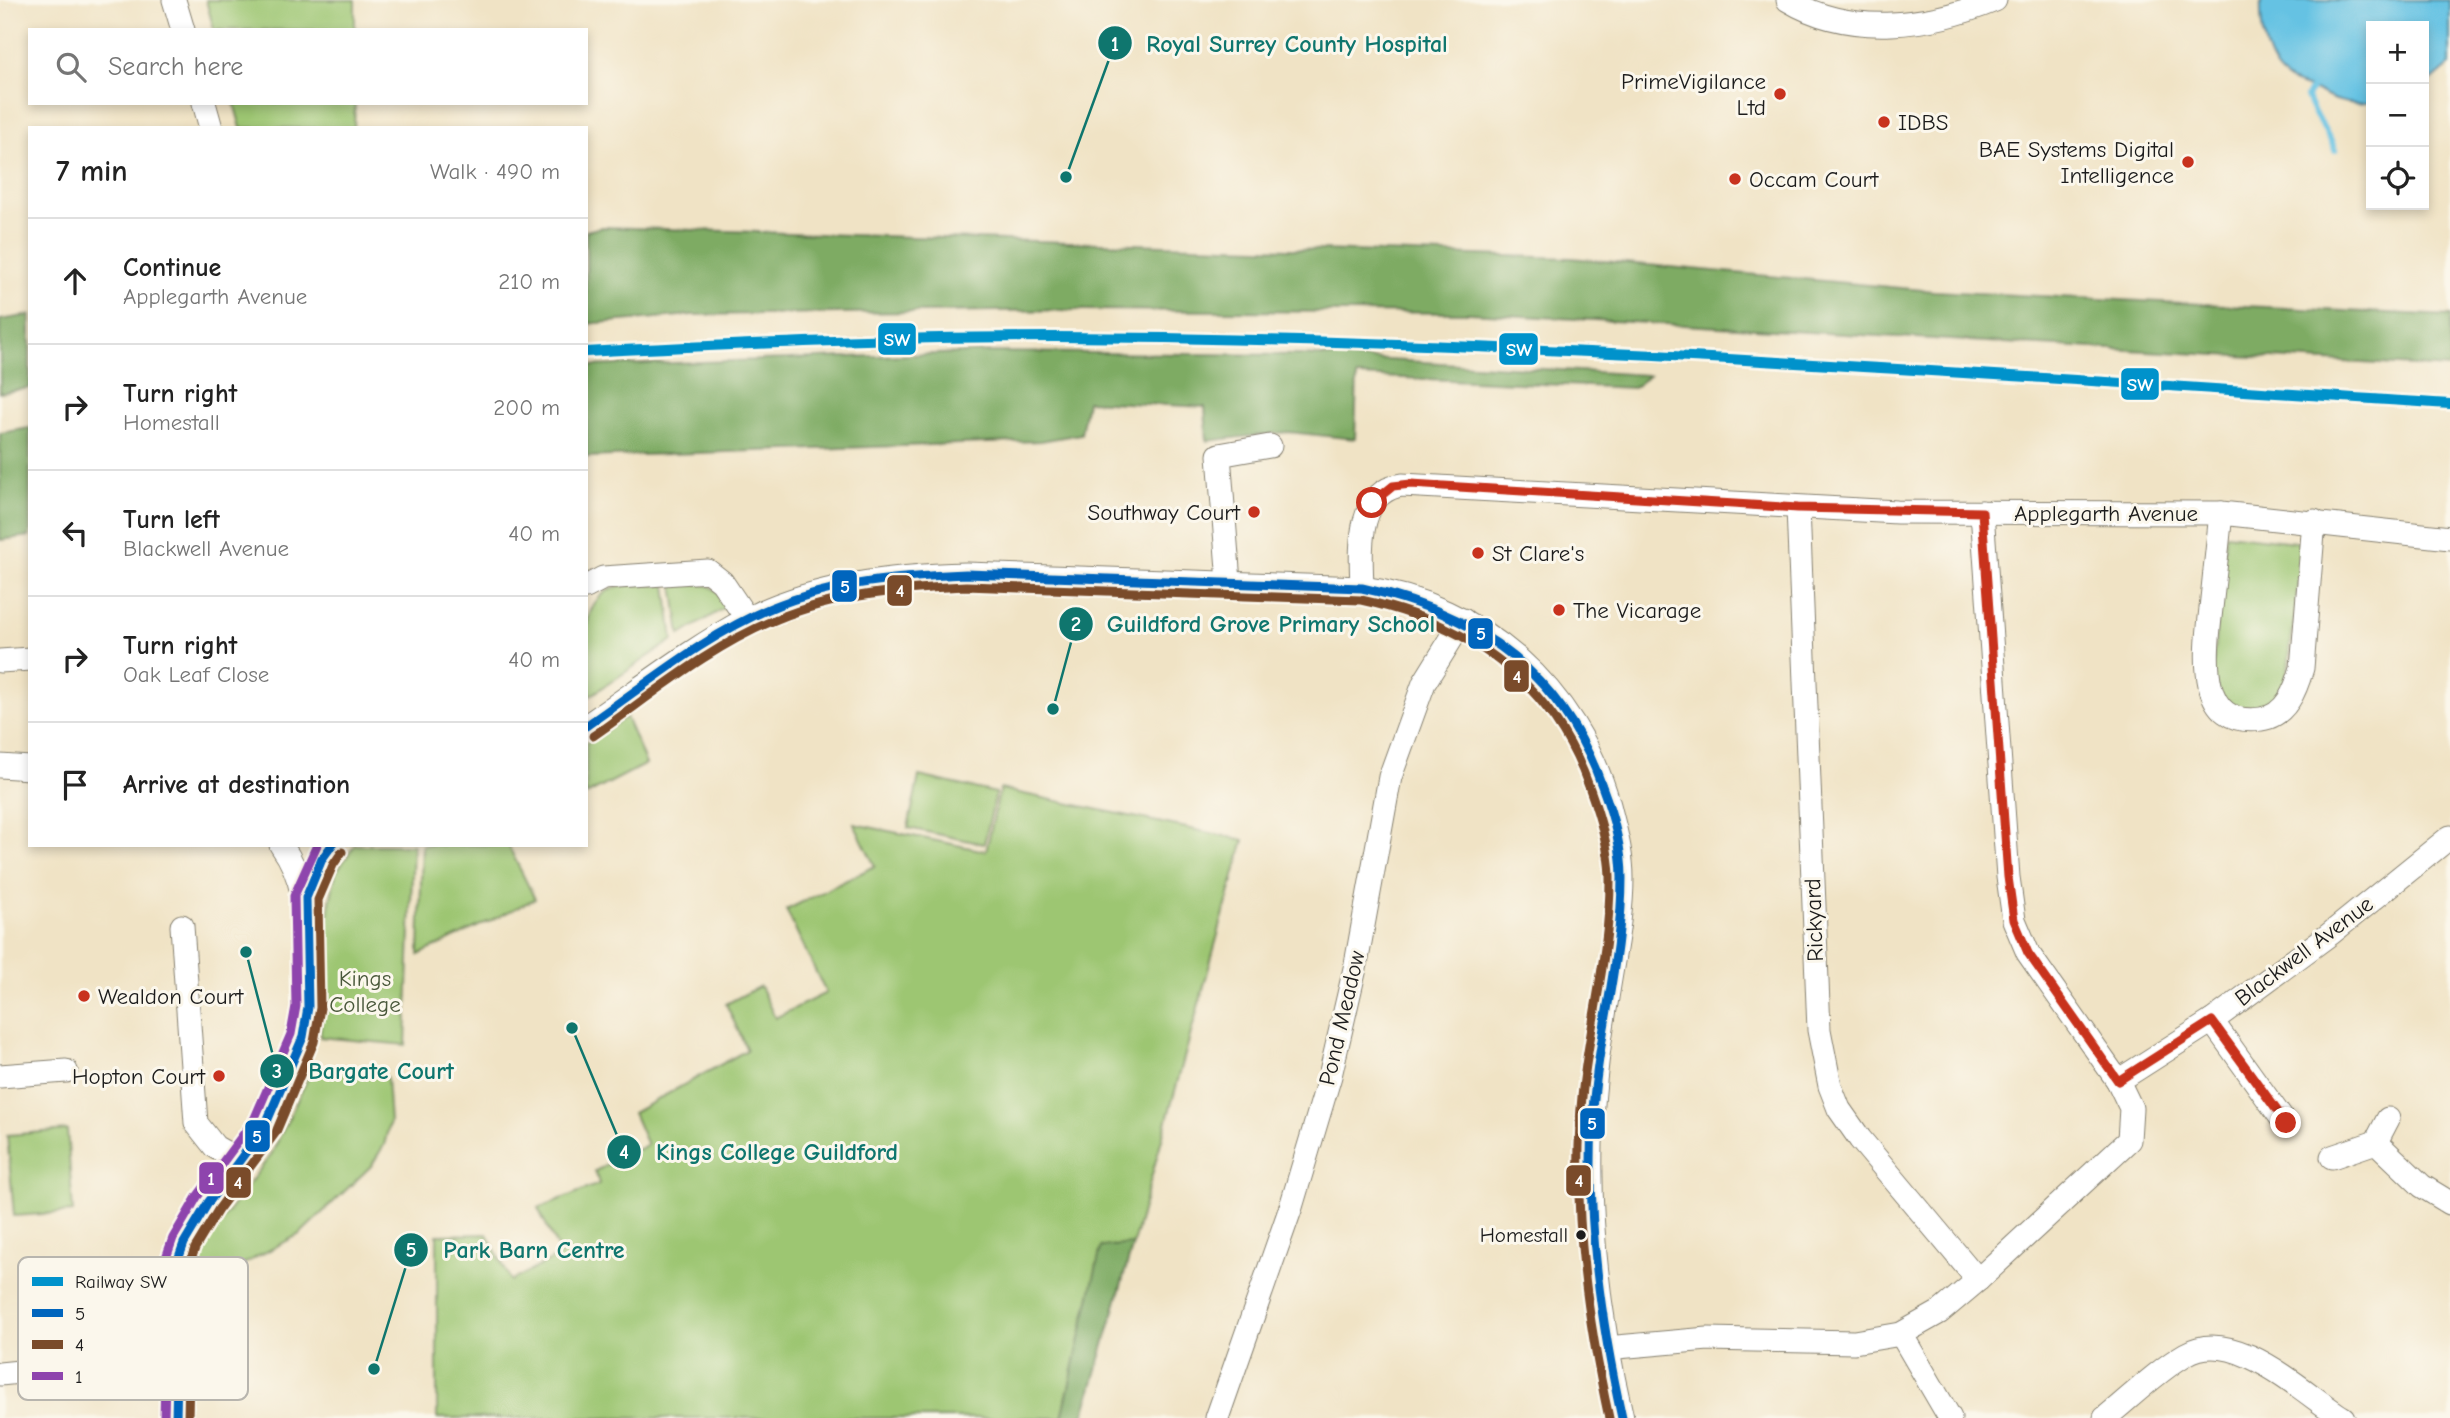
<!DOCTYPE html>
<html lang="en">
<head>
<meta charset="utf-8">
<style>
	:root { --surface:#fff; --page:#f6f6f6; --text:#222; --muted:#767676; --line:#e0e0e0 }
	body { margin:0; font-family:"Comic Neue",sans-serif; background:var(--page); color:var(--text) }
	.controls { position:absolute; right:21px; top:21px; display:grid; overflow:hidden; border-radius:0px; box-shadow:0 4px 10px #0003 }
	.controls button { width:63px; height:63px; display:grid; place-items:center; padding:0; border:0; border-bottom:2px solid var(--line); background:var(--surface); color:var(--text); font:35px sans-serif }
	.stop { position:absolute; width:21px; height:21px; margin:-16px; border:5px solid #c8321e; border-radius:50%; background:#fff }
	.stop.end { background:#c8321e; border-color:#fff; box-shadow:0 2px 7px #0008 }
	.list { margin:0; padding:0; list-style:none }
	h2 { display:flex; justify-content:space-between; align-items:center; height:91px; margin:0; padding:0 28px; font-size:30px }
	h2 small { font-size:23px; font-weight:400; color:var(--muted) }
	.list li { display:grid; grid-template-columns:46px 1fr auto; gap:21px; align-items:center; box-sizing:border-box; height:126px; padding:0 28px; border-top:2px solid var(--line) }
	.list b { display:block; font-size:26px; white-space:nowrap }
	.list p { margin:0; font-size:23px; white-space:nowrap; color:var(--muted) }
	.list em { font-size:23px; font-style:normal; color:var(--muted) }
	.icon { flex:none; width:38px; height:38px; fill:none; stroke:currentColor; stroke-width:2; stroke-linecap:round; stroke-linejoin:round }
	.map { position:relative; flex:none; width:2450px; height:1418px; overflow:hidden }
	.search { position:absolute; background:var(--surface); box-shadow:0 4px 10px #0003; left:28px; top:28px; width:560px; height:77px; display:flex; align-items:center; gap:18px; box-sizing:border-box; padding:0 24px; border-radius:0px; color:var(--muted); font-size:26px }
	.panel { position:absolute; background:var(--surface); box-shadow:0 4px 10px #0003; left:28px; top:126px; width:560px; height:721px; border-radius:0px }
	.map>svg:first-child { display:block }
</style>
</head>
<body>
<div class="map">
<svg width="2450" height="1418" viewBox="0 0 2450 1418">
	<rect width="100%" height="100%" fill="#fbf7ec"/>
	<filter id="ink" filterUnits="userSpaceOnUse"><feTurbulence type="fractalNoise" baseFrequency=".0143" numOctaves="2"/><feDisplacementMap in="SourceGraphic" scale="14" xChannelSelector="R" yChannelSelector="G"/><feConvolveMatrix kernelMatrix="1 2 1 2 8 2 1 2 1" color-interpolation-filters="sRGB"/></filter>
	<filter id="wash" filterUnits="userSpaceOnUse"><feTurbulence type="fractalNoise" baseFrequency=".00686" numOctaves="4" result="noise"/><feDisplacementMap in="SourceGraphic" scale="28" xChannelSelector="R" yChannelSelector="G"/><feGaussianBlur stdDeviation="1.57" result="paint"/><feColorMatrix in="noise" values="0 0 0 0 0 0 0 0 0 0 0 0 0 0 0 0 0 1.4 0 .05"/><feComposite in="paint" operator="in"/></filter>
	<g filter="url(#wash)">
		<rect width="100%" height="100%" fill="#f0e3c5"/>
		<!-- green -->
		<g fill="#9dc672" stroke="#5c7147" stroke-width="2">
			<polygon points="206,0 355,0 355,30 214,30"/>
			<polygon points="234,103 355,103 354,128 241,128"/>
			<polygon points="2226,534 2303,543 2287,677 2273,703 2246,712 2222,701 2212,671"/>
			<path d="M673,584C702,584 711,579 729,605L680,635Z"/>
			<path d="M666,585L673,640L590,696C588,664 574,607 611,589C624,582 651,585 666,585Z"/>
			<polygon points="626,717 646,764 586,795 586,743"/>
			<polygon points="919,776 996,793 984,844 908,828"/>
			<polygon points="1000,789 1244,840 1133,1244 1101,1248 1062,1418 437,1418 437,1235 487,1234 511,1281 561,1255 538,1208 599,1184 595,1171 647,1145 633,1113 747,1050 726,1004 760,986 775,1018 826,993 786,910 875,866 854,824 986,851"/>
			<polygon points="355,845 413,845 406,1045 320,1037 329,907 336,872"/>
			<polygon points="422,845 508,845 535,899 419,955"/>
			<polygon points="313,1067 379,1074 387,1078 390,1122 384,1145 371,1166 300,1234 185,1295 196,1262 216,1228 272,1153"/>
			<polygon points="67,1130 73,1212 14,1216 7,1135"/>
		</g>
		<!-- forest -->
		<g fill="#7eab64" stroke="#4d6440" stroke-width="2">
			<polygon points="602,227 1571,258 1934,291 2450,316 2450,368 1469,313 1083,310 692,315 586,324 586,231"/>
			<polygon points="30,315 30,388 0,393 0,320"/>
			<polygon points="994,352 1301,355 1649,375 1634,388 1357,376 1355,439 1288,432 1207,441 1205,407 1087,401 1081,434 1041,441 586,457 586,366"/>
			<polygon points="30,428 30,536 0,540 0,433"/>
			<polygon points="1133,1244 1083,1418 1062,1418 1101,1247"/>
		</g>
		<!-- water -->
		<path fill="#65c2e3" stroke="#406f80" stroke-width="2" d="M2261,0H2450V65L2424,87V26H2371V102C2349,107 2333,100 2314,90C2304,85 2292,84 2284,77C2264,61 2260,24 2261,0Z"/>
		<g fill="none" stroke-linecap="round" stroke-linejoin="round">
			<!-- stream -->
			<path stroke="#65c2e3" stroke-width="6" d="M2311,89L2307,97C2313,117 2327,129 2335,150"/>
		</g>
	</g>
	<g filter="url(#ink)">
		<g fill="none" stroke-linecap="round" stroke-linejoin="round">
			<defs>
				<g id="minor">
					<polyline points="174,0 183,30"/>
					<path d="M1788,0C1851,38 1932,26 1995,0"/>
					<polyline points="204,103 211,128"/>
					<polyline points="1798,508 1819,1030 1830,1086 1839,1109 1860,1139 1978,1280"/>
					<path d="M2221,513C2218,542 2215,571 2212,599C2208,641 2191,729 2261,719C2286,716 2296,689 2302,668L2314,521"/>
					<polyline points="1229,582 1219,455 1270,446"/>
					<polyline points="586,587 603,578 708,571 722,582 747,619"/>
					<path d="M1362,588C1361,552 1355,492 1402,485L1897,512L2221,513L2450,538"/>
					<polyline points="0,661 30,659"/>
					<path d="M586,726C639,690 691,649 747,619C813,585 893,576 966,574L1362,588C1481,604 1577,689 1609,805C1615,829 1622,853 1622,878C1622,918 1613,958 1607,998C1598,1047 1592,1096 1591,1145C1589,1238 1601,1328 1622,1418"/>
					<polyline points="0,766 30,768"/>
					<polyline points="306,898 322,859 332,845"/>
					<polyline points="182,926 196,1123 215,1147 240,1161"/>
					<polyline points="2212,1021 2285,1123"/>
					<polyline points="0,1076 66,1071"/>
					<polyline points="2118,1081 2212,1021 2330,934 2450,837"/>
					<polyline points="2376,1142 2388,1119"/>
					<polyline points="2332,1157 2376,1142 2422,1186 2450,1203"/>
					<polyline points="1901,1334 1950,1418"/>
					<polyline points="1606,1348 1708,1339 1854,1342 1901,1334 1940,1312 1978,1280 2129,1140 2131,1108 2118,1081 2028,953 2014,920 2008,877 1982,512"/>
					<polyline points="0,1374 49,1369 134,1329 167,1320"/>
					<path d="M176,1418C183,1359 156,1322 177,1261C191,1222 218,1191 242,1158C273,1115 301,1063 308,1009C310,991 308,970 307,951C306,912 305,878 281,845"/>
					<polyline points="1217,1418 1291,1207 1330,1076 1356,964 1390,777 1424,683 1463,620"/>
					<path d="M2105,1418C2131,1397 2157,1371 2186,1354C2235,1325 2304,1394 2343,1418"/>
				</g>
			</defs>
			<!-- minor casing -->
			<use href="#minor" stroke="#868070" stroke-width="25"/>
			<!-- minor -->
			<use href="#minor" stroke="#fff" stroke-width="23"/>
			<defs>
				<g id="bus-1">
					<path d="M586,726C646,685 704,636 771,608C833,582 900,577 966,574L1362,588C1476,612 1562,673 1602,786C1613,815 1622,847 1622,878C1622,961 1596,1042 1592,1125C1587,1224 1601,1322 1622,1418"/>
					<polyline points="176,1418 177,1376 166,1309 173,1274 184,1243 208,1203 265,1126 303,1037 308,1007 306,898 322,859 332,845"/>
				</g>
				<g id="bus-2">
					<path d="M593,736C652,695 710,646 777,619C837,594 902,589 966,586L1361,600C1469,623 1552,681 1590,789C1600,817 1609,847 1610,876C1611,958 1584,1041 1580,1123C1574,1223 1588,1321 1609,1418"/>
					<polyline points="188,1418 189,1375 178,1309 185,1277 195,1248 218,1210 276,1132 314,1042 320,1008 318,900 333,865 342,852"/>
				</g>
				<polyline id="bus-3" points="164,1418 165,1377 154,1309 161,1272 173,1238 197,1197 254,1120 291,1034 296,1006 294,896 317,845"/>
			</defs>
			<!-- bus-1 casing -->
			<use href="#bus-1" stroke="#fbf7ec" stroke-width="14"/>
			<!-- bus-2 casing -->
			<use href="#bus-2" stroke="#fbf7ec" stroke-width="14"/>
			<!-- bus-3 casing -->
			<use href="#bus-3" stroke="#fbf7ec" stroke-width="14"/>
			<!-- bus-1 -->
			<use href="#bus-1" stroke="#0065bd" stroke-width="9"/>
			<!-- bus-2 -->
			<use href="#bus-2" stroke="#7a4b2a" stroke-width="9"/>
			<!-- bus-3 -->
			<use href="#bus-3" stroke="#8e44ad" stroke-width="9"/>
			<defs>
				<path id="rail-1" d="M586,352C742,344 898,337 1055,337C1521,339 1985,375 2450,404"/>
			</defs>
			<!-- rail-1 casing -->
			<use href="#rail-1" stroke="#fbf7ec" stroke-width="16"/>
			<!-- rail-1 -->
			<use href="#rail-1" stroke="#0092cb" stroke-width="10"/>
		</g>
	</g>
	<g fill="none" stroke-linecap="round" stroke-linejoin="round" filter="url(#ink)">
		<!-- route -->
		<polyline stroke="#c8321e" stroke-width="9" points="1372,503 1393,486 1411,484 1798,508 1982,512 2008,877 2014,920 2028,953 2118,1081 2212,1021 2286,1123"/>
	</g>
	<!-- markers -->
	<g fill="#c8321e" stroke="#fbf7ec" stroke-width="2.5">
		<circle cx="1780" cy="94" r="7"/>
		<circle cx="1884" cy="122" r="7"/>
		<circle cx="2188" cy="162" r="7"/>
		<circle cx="1735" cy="179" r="7"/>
		<circle cx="1254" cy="512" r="7"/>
		<circle cx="1478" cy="553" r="7"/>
		<circle cx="1559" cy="610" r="7"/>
		<circle cx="84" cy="996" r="7"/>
		<circle cx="219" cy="1076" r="7"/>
	</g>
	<circle fill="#1c1c1c" stroke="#fbf7ec" stroke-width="2.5" cx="1581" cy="1235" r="6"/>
	<g text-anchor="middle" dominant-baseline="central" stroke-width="6" stroke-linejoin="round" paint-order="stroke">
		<!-- bus labels -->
		<g font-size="21" fill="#1c1c1c" stroke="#fbf7ec" text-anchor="end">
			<text x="1568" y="1235">Homestall</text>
		</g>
		<!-- poi labels -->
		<g font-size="23" fill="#1c1c1c" stroke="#fbf7ec" text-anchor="start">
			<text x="1766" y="81" text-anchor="end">PrimeVigilance<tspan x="1766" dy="26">Ltd</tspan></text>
			<text x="1898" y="122">IDBS</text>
			<text x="2174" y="149" text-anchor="end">BAE Systems Digital<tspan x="2174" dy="26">Intelligence</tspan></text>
			<text x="1749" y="179">Occam Court</text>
			<text x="1240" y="512" text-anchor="end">Southway Court</text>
			<text x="1492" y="553">St Clare's</text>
			<text x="1573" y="610">The Vicarage</text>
			<text x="98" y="996">Wealdon Court</text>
			<text x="205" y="1076" text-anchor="end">Hopton Court</text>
		</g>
		<!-- street labels -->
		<g font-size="23" fill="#1c1c1c" stroke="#fbf7ec">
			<text x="2106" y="513">Applegarth Avenue</text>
			<text transform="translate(1814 920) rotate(-92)">Rickyard</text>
			<text transform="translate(2304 951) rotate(-37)">Blackwell Avenue</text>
			<text transform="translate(1342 1018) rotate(-77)">Pond Meadow</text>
		</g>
		<!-- park labels -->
		<g font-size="23" fill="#49583a" stroke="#fbf7ec">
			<text x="365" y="978">Kings<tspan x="365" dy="26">College</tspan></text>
		</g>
	</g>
	<!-- legend -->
	<rect x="18" y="1257" width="230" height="143" rx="10" fill="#fbf7ec" stroke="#b8b5ae" stroke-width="2"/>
	<rect x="32" y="1277" width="31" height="9" fill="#0092cb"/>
	<rect x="32" y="1309" width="31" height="8" fill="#0065bd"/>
	<rect x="32" y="1340" width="31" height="9" fill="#7a4b2a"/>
	<rect x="32" y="1372" width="31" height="8" fill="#8e44ad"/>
	<g font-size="19" fill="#1c1c1c">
		<text x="75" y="1288">Railway SW</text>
		<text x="75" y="1320">5</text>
		<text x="75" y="1351">4</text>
		<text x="75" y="1383">1</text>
	</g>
	<!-- callouts -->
	<path fill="none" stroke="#0f766e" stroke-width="2.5" d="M1066 177L1115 43M1053 709L1076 624M246 952L277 1071M572 1028L624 1152M374 1369L411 1250"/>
	<g fill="#0f766e" stroke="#fbf7ec" stroke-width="2.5">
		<circle cx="1066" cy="177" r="7"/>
		<circle cx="1053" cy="709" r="7"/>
		<circle cx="246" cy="952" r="7"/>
		<circle cx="572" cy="1028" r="7"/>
		<circle cx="374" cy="1369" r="7"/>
		<circle cx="1115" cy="43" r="18"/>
		<circle cx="1076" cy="624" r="18"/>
		<circle cx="277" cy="1071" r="18"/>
		<circle cx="624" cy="1152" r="18"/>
		<circle cx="411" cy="1250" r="18"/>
	</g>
	<g font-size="21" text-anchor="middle" font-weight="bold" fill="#fff">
		<text x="1115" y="51">1</text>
		<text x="1076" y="631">2</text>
		<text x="277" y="1078">3</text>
		<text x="624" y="1159">4</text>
		<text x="411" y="1257">5</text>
	</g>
	<g font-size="24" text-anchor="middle" font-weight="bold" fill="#0f766e" stroke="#fbf7ec" stroke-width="6" stroke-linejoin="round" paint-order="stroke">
		<text x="1297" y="52">Royal Surrey County Hospital</text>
		<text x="1271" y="632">Guildford Grove Primary School</text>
		<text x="381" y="1079">Bargate Court</text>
		<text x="777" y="1160">Kings College Guildford</text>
		<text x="534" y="1258">Park Barn Centre</text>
	</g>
	<g stroke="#fbf7ec" stroke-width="2.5">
		<rect x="877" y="322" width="40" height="34" rx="7" fill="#0092cb"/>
		<rect x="1498" y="332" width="41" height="34" rx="7" fill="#0092cb"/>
		<rect x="2120" y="367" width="40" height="34" rx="7" fill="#0092cb"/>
		<rect x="831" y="569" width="27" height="34" rx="7" fill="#0065bd"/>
		<rect x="886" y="574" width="27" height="33" rx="7" fill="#7a4b2a"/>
		<rect x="1467" y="617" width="27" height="33" rx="7" fill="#0065bd"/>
		<rect x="1503" y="659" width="27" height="34" rx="7" fill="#7a4b2a"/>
		<rect x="1579" y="1107" width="27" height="33" rx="7" fill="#0065bd"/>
		<rect x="244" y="1119" width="27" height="34" rx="7" fill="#0065bd"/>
		<rect x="198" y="1161" width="27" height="34" rx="7" fill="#8e44ad"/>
		<rect x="1565" y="1164" width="27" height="33" rx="7" fill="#7a4b2a"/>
		<rect x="225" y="1166" width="27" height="33" rx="7" fill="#7a4b2a"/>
	</g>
	<g font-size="19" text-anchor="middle" font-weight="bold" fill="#fff">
		<text x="897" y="346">SW</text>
		<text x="1519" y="356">SW</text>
		<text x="2140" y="391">SW</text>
		<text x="845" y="593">5</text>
		<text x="900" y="597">4</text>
		<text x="1481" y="640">5</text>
		<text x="1517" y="683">4</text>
		<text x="1592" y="1130">5</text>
		<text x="257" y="1143">5</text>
		<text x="211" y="1185">1</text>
		<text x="1579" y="1187">4</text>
		<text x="238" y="1189">4</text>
	</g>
</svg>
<div class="controls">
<button>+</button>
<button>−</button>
<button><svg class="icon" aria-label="locate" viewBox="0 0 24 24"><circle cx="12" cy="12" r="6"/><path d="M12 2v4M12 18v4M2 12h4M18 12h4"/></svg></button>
</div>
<div class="stop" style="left:1372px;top:503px"></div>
<div class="stop end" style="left:2286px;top:1123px"></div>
<div class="search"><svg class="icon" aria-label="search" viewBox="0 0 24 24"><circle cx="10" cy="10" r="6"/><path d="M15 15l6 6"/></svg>Search here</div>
<section class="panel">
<h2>7 min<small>Walk · 490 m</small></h2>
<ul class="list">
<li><svg class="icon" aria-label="ahead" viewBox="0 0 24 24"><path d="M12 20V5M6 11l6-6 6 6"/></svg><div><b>Continue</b><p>Applegarth Avenue</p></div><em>210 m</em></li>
<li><svg class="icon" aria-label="right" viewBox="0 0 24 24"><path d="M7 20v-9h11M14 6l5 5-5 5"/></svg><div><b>Turn right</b><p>Homestall</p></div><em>200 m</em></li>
<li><svg class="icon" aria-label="left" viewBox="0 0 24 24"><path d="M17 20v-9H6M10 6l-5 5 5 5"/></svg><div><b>Turn left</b><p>Blackwell Avenue</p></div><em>40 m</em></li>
<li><svg class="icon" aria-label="right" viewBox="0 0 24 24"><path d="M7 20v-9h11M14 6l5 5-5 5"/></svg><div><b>Turn right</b><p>Oak Leaf Close</p></div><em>40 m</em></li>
<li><svg class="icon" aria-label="arrive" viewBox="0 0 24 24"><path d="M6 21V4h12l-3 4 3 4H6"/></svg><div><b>Arrive at destination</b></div></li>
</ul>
</section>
</div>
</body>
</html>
